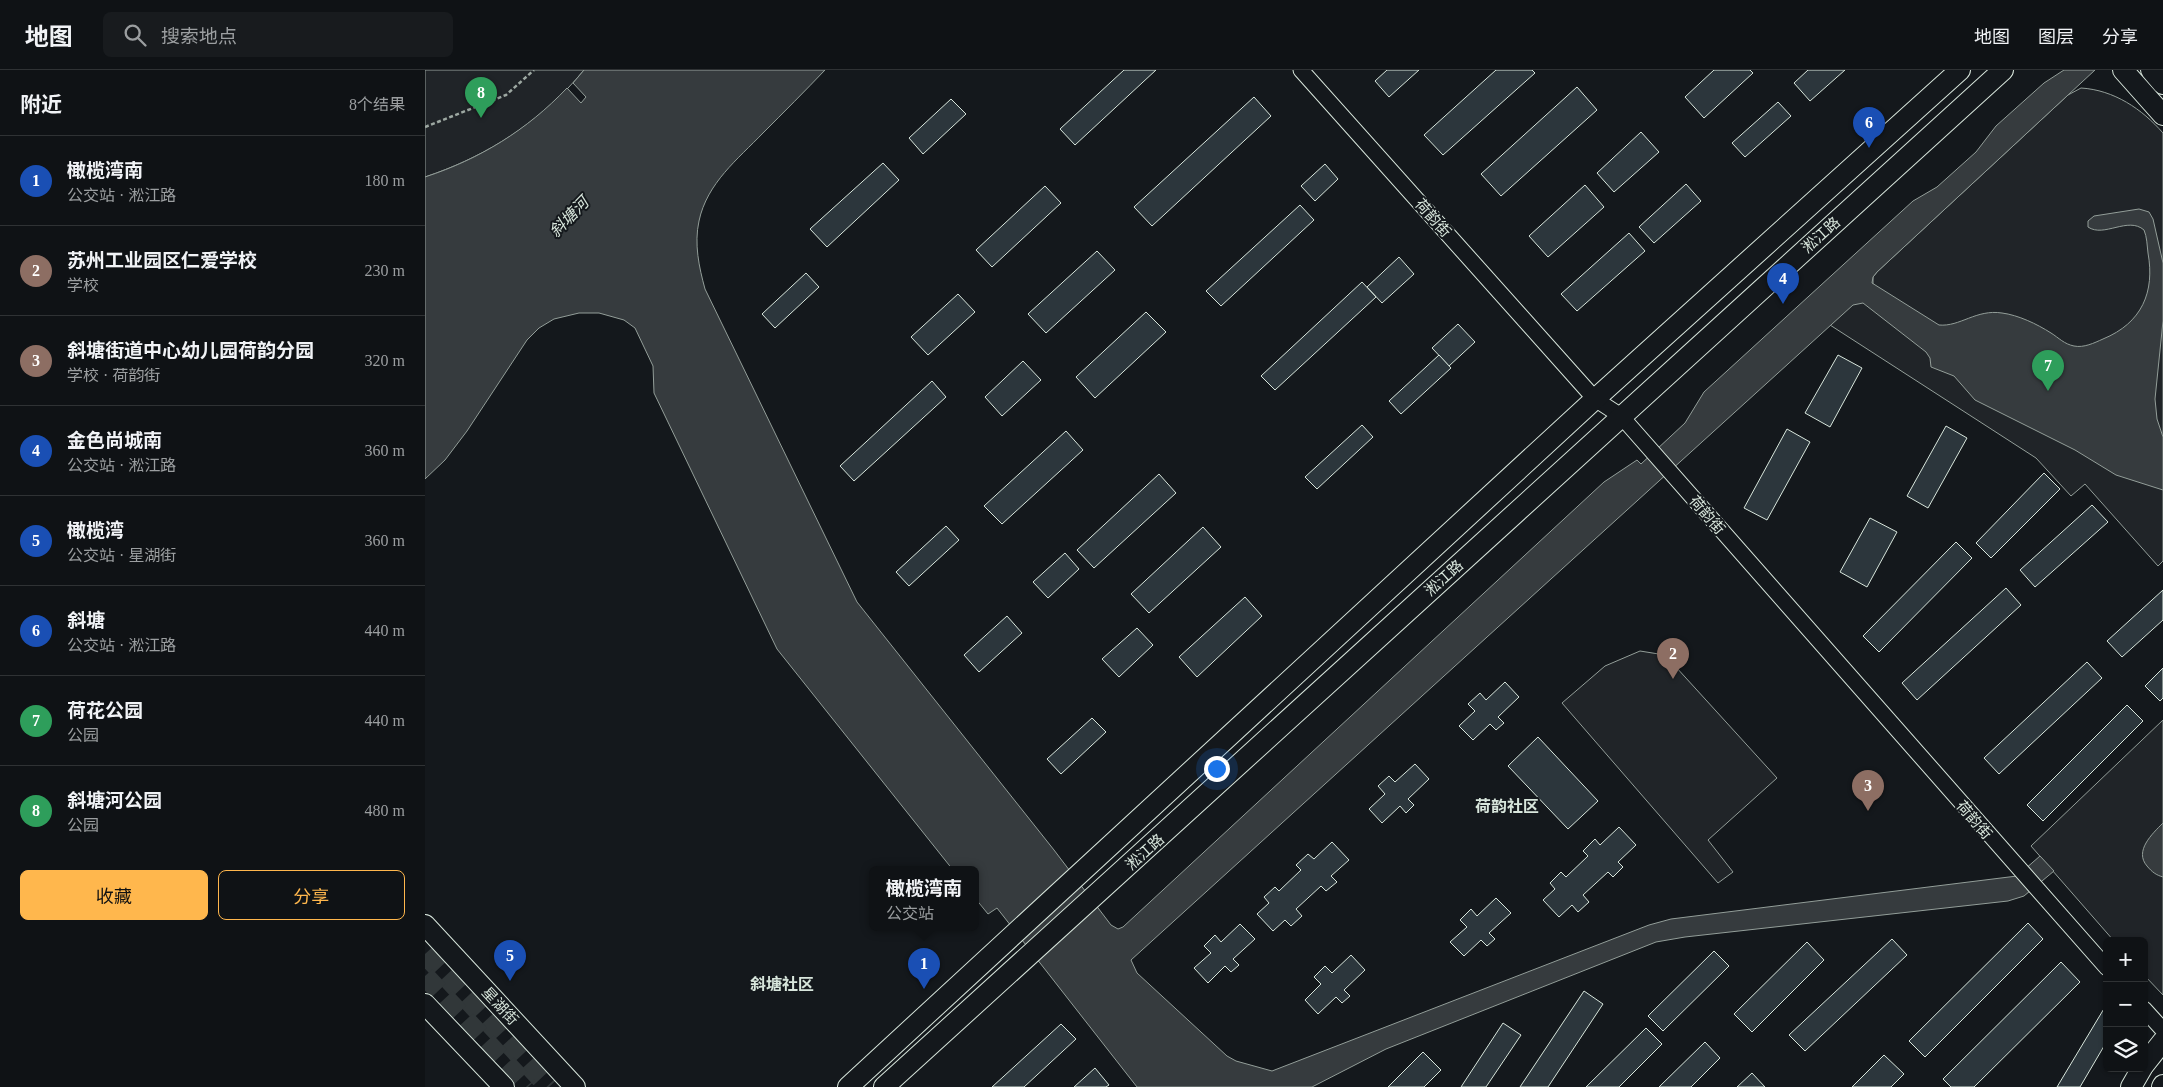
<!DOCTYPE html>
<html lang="zh">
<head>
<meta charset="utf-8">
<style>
	:root { --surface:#0f1215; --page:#181b1e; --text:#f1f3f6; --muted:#9b9ea0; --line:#2f3234; --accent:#ffb74d }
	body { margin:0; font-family:"Times New Roman","Noto Sans SC",serif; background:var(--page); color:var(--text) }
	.controls { position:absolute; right:15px; bottom:15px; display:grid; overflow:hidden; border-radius:8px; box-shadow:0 1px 4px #0004 }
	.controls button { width:45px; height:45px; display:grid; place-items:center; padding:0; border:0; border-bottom:1px solid var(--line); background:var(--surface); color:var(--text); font:25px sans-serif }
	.you { position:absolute; left:791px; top:698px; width:18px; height:18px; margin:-12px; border:4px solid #fff; border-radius:50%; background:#1a73e8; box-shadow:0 0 0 8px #1a73e833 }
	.badge { display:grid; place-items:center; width:32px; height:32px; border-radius:50%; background:var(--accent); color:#fff; font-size:16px; font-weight:700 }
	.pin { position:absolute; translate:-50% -41px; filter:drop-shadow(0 1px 2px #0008) }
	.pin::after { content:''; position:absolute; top:26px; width:18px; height:15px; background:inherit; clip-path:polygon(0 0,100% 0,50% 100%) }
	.popup { position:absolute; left:444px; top:796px; width:110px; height:65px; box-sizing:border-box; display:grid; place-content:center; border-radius:8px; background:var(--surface); filter:drop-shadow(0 1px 4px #0005); font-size:16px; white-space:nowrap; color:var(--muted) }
	.popup b { font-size:19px; color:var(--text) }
	.popup::after { content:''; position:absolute; left:50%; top:100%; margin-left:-10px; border:10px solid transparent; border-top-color:var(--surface) }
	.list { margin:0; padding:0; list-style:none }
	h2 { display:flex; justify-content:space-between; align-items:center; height:65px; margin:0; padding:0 20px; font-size:21px }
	h2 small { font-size:16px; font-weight:400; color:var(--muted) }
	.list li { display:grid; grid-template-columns:32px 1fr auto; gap:15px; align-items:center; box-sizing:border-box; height:90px; padding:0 20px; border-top:1px solid var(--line) }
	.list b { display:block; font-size:19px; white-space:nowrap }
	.list p { margin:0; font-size:16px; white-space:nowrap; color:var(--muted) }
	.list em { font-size:16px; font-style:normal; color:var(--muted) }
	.actions { display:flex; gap:10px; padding:15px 20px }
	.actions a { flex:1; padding:11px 0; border:1px solid var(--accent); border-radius:8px; text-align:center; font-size:18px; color:var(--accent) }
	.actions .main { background:var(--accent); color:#111 }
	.icon { flex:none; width:28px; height:28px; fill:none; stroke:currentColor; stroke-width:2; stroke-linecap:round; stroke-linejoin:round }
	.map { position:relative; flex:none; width:1738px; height:1017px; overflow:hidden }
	header { display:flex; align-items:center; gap:30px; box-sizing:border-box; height:70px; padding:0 25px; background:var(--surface); border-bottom:1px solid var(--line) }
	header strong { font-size:24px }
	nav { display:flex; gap:28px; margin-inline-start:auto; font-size:18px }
	.search { width:350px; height:45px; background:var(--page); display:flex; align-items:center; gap:12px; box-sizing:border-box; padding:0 18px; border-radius:8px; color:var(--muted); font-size:19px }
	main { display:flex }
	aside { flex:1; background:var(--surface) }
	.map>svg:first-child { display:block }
</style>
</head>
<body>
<header>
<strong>地图</strong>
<div class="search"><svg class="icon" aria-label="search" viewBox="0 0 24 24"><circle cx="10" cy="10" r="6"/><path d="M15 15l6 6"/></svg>搜索地点</div>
<nav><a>地图</a><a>图层</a><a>分享</a></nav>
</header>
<main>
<aside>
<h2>附近<small>8个结果</small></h2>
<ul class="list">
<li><span class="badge" style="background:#1a4fb4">1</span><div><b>橄榄湾南</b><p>公交站 · 淞江路</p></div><em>180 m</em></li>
<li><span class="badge" style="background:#8d6e63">2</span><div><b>苏州工业园区仁爱学校</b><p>学校</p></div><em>230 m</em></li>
<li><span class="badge" style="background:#8d6e63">3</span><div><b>斜塘街道中心幼儿园荷韵分园</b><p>学校 · 荷韵街</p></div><em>320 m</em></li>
<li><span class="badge" style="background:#1a4fb4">4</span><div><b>金色尚城南</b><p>公交站 · 淞江路</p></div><em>360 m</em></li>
<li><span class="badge" style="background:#1a4fb4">5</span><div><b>橄榄湾</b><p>公交站 · 星湖街</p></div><em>360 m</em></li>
<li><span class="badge" style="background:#1a4fb4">6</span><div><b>斜塘</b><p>公交站 · 淞江路</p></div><em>440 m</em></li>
<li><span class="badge" style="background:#2e9e5b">7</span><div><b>荷花公园</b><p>公园</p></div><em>440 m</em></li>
<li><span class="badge" style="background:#2e9e5b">8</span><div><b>斜塘河公园</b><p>公园</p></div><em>480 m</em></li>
</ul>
<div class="actions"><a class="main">收藏</a><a>分享</a></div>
</aside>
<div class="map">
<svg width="1738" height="1017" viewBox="0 0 1738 1017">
	<rect width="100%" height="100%" fill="#14181c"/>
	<!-- green -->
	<g fill="#202428" stroke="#939e99">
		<path d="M0,0H159C117,51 63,86 0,107Z"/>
		<path d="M1656,18C1689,20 1717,39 1738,63V491L1733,496L1660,414L1646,426L1611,388L1405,255L1448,215V207L1452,202L1643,25Z"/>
		<polygon points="1215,581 1240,585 1352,708 1283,770 1308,802 1293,813 1137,633 1180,596"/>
		<polygon points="1738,650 1738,925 1719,905 1719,871 1689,871 1606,776"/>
	</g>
	<!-- water -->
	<g fill="#363b3e" stroke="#939e99">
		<path d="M159,0H400C380,21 359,42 338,63C313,89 282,113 274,151C269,174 274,197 280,219L432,532L629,780L686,855L693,859L698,857L1179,412L1212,390L1216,394L1260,353L1279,322L1488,131L1512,117L1551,82L1571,56L1619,13L1639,0H1670L1452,202L1448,207L1447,213L1514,255C1535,257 1551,239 1577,243C1593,245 1612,254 1626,263C1634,268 1639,274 1649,276C1659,278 1669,273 1678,269C1717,253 1730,222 1723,183C1722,175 1722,167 1719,160C1703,146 1679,168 1663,157V151L1669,146L1714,139L1724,142L1728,149L1738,193V251L1730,329L1732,349L1738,367V420L1691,405L1650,380L1550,330L1529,306L1506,297L1505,288L1501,282L1438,233L1428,235L706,890L712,903L802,986L811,991L847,1001L1224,855L1246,849L1592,806L1615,786L1629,801L1599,826L1583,831L1260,867L1231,872L961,979L887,1017H712L572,838L563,844L550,828V800H528L352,579L229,323L228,296L210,258L199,250L174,243H154L129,249L114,258L102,270L42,361L20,390L0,409V107C55,89 102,60 142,18L156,33L161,27L148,13Z"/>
		<path d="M1738,753V807C1731,805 1727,802 1722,796C1709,781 1727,764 1738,753Z"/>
	</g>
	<!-- building -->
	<g fill="#2c363c" stroke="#d8e6dc">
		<polygon points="699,0 731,0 650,75 635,59"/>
		<polygon points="962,0 994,0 964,27 950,11"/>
		<polygon points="1071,0 1107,0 1110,3 1018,85 999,65"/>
		<polygon points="1289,0 1325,0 1328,3 1279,48 1260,27"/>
		<polygon points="1383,0 1420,0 1385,31 1369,13"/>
		<polygon points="1152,17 1172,40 1076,126 1056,104"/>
		<polygon points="829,27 846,46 727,156 709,137"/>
		<polygon points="526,29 541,44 498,84 484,68"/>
		<polygon points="1353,32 1366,46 1320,87 1307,73"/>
		<polygon points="1216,62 1234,82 1189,122 1172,103"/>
		<polygon points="458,93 474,110 402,177 385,159"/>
		<polygon points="900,94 913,109 890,131 876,116"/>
		<polygon points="1261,114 1276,131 1229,173 1214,157"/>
		<polygon points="1160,115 1179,137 1123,187 1104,166"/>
		<polygon points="620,116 636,133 567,197 551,180"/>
		<polygon points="875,135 889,150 796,236 781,221"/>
		<polygon points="1204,163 1220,181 1152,241 1136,224"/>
		<polygon points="672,181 690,200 621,263 603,244"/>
		<polygon points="974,187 989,204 957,233 942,217"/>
		<polygon points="381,203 394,217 350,258 337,244"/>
		<polygon points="937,212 951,227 850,320 836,306"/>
		<polygon points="533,224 550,242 503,285 486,267"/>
		<polygon points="721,242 741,262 670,328 651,307"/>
		<polygon points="1033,254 1050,272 1024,296 1007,278"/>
		<polygon points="1014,285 1026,298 976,344 964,331"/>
		<polygon points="1413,285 1437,298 1405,357 1380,343"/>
		<polygon points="598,291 616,310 577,346 560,327"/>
		<polygon points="507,311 521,327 429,411 415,396"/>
		<polygon points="937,355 948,367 892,419 880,407"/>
		<polygon points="1521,356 1542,368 1503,438 1482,426"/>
		<polygon points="1362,359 1385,372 1342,450 1319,438"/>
		<polygon points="641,361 658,380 577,454 559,436"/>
		<polygon points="1619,403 1635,419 1566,488 1551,473"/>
		<polygon points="734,404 751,423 669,498 652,480"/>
		<polygon points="1667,435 1683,452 1610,517 1595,500"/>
		<polygon points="1445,448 1472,462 1442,517 1415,502"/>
		<polygon points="521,456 534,470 484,516 471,502"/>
		<polygon points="778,457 796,477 724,543 706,524"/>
		<polygon points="1531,472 1547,488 1454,582 1438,566"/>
		<polygon points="640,483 654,499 623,528 608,512"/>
		<polygon points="1581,518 1596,535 1492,630 1477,613"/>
		<polygon points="1738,520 1738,550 1697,587 1682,571"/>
		<polygon points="820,527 837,546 772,607 754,587"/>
		<polygon points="582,546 597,563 554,602 539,585"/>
		<polygon points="712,558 728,575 694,607 677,589"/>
		<polygon points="1662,592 1677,608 1574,704 1559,688"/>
		<polygon points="1738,598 1738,628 1735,631 1720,616"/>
		<polygon points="1080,612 1094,627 1073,647 1079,653 1071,660 1065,654 1048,670 1034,656 1050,641 1043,634 1055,623 1061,630"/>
		<polygon points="1702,635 1718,651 1618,751 1602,735"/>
		<polygon points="667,648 681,662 636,704 622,689"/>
		<polygon points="1113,667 1173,731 1143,759 1083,696"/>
		<polygon points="990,694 1004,709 983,729 989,735 981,743 975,736 957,753 944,739 960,724 953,716 964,706 970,712"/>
		<polygon points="1194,757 1211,775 1193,792 1198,797 1188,807 1183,802 1158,825 1164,832 1153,842 1147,835 1134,847 1118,830 1130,819 1125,813 1136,802 1141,807 1163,786 1158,781 1170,769 1175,775"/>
		<polygon points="907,772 924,790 906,806 912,812 901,821 896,816 871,839 877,846 866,856 860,850 848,861 832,844 844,833 839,827 850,817 854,821 876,800 871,795 883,784 889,789"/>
		<polygon points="1071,828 1086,843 1064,863 1070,869 1062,876 1056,870 1039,886 1025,872 1042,857 1035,850 1046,839 1052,846"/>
		<polygon points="1603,853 1618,869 1500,987 1484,971"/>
		<polygon points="815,854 830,869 808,889 814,895 806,902 800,896 783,913 769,898 786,883 779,876 790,865 796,872"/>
		<polygon points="1467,869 1482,885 1380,981 1364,965"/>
		<polygon points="1382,872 1399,890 1327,962 1309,944"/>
		<polygon points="1289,881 1304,896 1238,961 1223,946"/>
		<polygon points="926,885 940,900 919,920 925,926 917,933 911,927 893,944 880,930 896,914 889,907 900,896 907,903"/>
		<polygon points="1636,892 1655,912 1549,1017 1526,1017 1518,1009"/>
		<polygon points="1159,921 1178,934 1123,1017 1095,1017"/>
		<polygon points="1680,937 1682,938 1682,971 1655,1017 1632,1017"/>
		<polygon points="1078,953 1096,965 1061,1017 1036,1017"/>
		<polygon points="636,954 651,969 599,1017 567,1017"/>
		<polygon points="1221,958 1237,974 1194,1017 1161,1017"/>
		<polygon points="1280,972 1295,988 1266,1017 1234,1017"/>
		<polygon points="998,982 1016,1000 999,1017 963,1017"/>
		<polygon points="1459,985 1479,1004 1466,1017 1427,1017"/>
		<polygon points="670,998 684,1015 681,1017 649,1017"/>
		<polygon points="1327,1003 1340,1017 1312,1017"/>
	</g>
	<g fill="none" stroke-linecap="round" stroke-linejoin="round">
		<!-- major-tunnel -->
		<g stroke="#313739" stroke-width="20" stroke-dasharray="20 10" stroke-linecap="butt">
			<polyline points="0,884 124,1017"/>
			<polyline points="0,906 103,1017"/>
		</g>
		<defs>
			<g id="minor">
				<polyline points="876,0 1170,329 1196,346 1682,898"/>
				<polyline points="1719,939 1738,960"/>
			</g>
			<g id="major">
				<polyline points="1698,0 1738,45"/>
				<polyline points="1726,0 1738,14"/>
				<polyline points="0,855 150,1017"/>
				<polyline points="0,934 79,1017"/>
				<polyline points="1719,995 1738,971"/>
				<polyline points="423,1017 1170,329 1535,0"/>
				<polyline points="459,1017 1578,0"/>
				<polyline points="1706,1017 1717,998"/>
				<polyline points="1737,1017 1738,1015"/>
			</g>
		</defs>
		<!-- minor casing -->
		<use href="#minor" stroke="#d8e6dc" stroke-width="17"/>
		<!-- major casing -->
		<use href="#major" stroke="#d8e6dc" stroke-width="22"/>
		<!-- path -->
		<polyline stroke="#9da8a2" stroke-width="2.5" stroke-dasharray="4 2.5" stroke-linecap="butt" points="0,57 81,25 109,0"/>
		<!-- minor -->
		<use href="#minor" stroke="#14181c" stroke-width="15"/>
		<!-- major -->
		<use href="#major" stroke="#14181c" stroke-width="20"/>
	</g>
	<g text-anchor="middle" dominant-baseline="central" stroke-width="4" stroke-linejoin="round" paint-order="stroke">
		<!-- street labels -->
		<g font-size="15" fill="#d8e6dc" stroke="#14181c">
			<text transform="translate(1008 148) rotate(48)">荷韵街</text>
			<text transform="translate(1396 165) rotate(-42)">淞江路</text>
			<text transform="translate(1282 445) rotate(49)">荷韵街</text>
			<text transform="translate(1019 508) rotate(-42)">淞江路</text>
			<text transform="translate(1549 750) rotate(49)">荷韵街</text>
			<text transform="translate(720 782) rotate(-42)">淞江路</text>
			<text transform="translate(75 936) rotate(47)">星湖街</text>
		</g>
		<!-- water labels -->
		<g font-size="16" font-style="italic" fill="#d8e6dc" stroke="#14181c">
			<text transform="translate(144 147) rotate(-46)">斜塘河</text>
		</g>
		<!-- neighbourhood labels -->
		<g font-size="16" font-weight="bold" fill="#d8e6dc" stroke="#14181c">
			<text x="1082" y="736">荷韵社区</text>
			<text x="357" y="914">斜塘社区</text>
		</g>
	</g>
</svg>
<div class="controls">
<button>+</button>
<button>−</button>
<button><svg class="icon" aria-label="layers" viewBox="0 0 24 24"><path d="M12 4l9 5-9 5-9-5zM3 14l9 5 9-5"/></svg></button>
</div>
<div class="you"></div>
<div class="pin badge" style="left:499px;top:919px;background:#1a4fb4">1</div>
<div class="popup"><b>橄榄湾南</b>公交站</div>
<div class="pin badge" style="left:1248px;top:609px;background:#8d6e63">2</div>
<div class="pin badge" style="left:1443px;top:741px;background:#8d6e63">3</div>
<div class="pin badge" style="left:1358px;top:234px;background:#1a4fb4">4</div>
<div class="pin badge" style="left:85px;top:911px;background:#1a4fb4">5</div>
<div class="pin badge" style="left:1444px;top:78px;background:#1a4fb4">6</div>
<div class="pin badge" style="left:1623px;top:321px;background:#2e9e5b">7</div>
<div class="pin badge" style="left:56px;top:48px;background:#2e9e5b">8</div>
</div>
</main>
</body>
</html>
